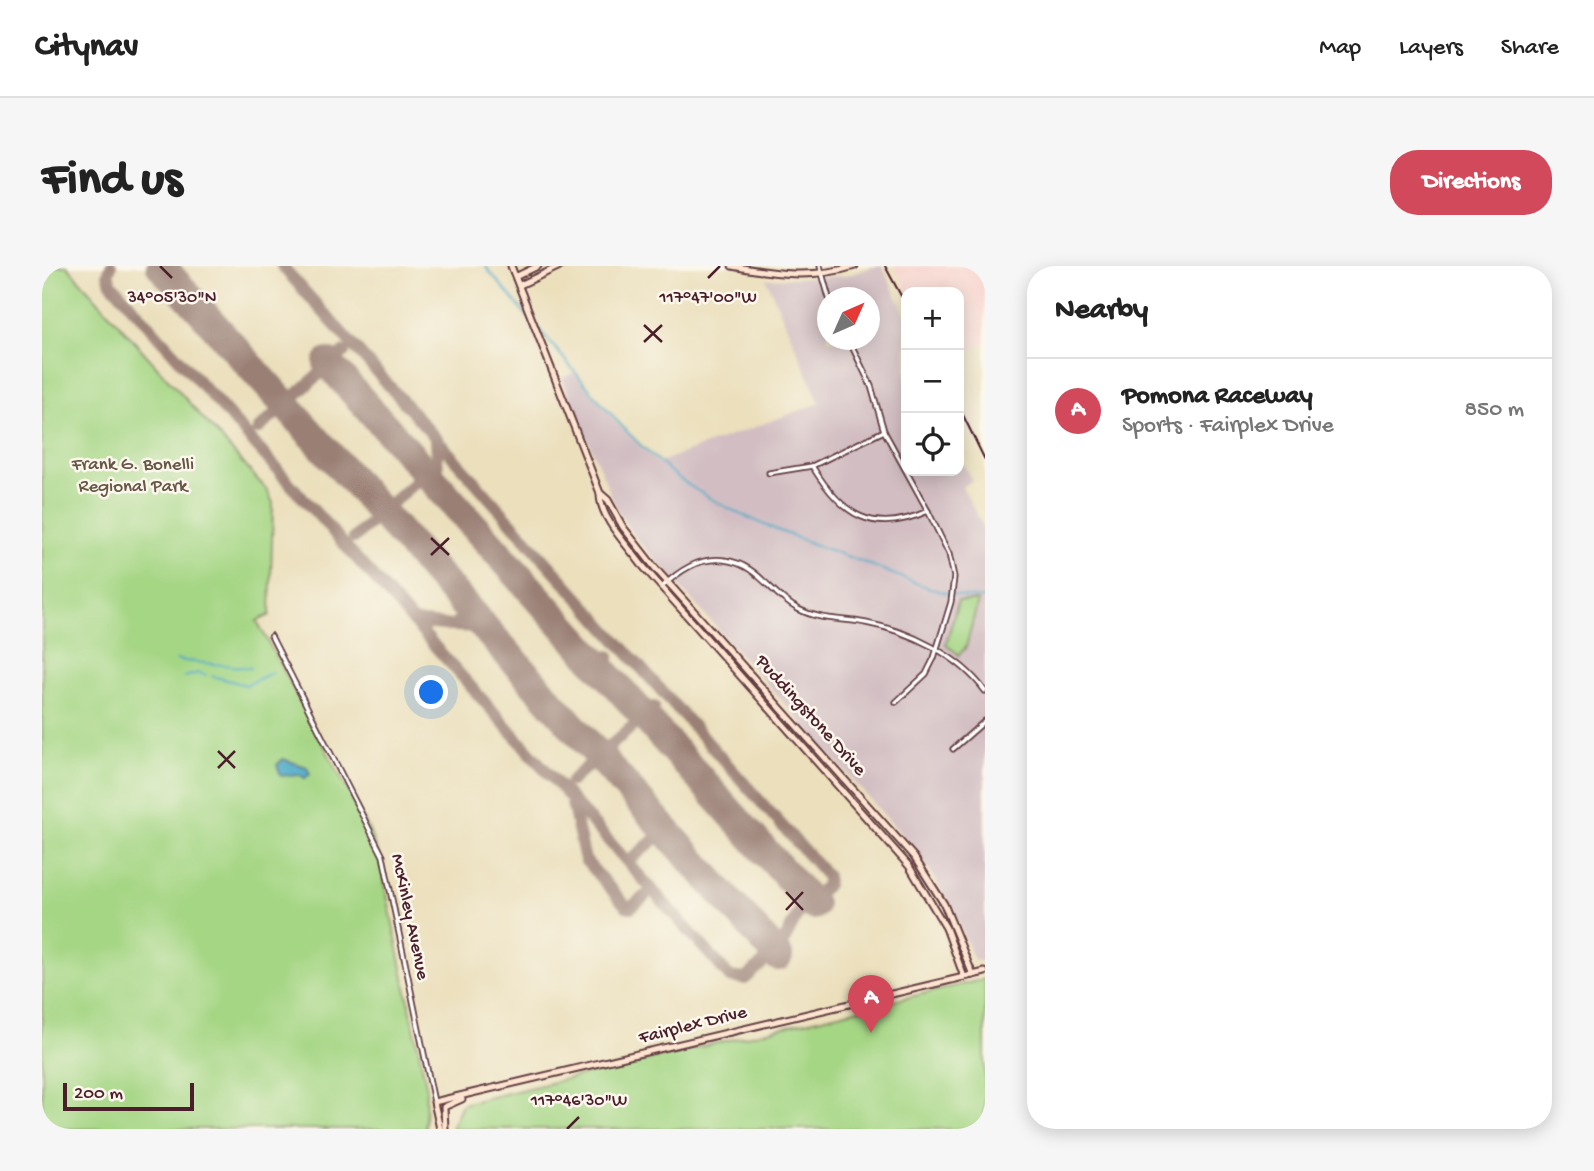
<!DOCTYPE html>
<html lang="en">
<head>
<meta charset="utf-8">
<style>
	:root { --surface:#fff; --page:#f6f6f6; --text:#222; --muted:#767676; --line:#e0e0e0; --accent:#d1495b }
	body { margin:0; font-family:"Gochi Hand",sans-serif; background:var(--page); color:var(--text) }
	.controls { position:absolute; right:21px; top:21px; display:grid; overflow:hidden; border-radius:14px; box-shadow:0 4px 18px #0003 }
	.controls button { width:63px; height:63px; display:grid; place-items:center; padding:0; border:0; border-bottom:2px solid var(--line); background:var(--surface); color:var(--text); font:35px sans-serif }
	.compass { position:absolute; left:775px; top:21px; width:63px; height:63px; border-radius:50%; background:var(--surface); box-shadow:0 4px 18px #0003; rotate:45deg }
	.scale { position:absolute; left:21px; bottom:18px; width:131px; box-sizing:border-box; padding-left:7px; border:4px solid #4a1f2b; border-top:0; font-size:19px; line-height:24px; white-space:nowrap; color:#4a1f2b; -webkit-text-stroke:5px #fbf7ec; paint-order:stroke }
	.you { position:absolute; left:390px; top:427px; width:24px; height:24px; margin:-18px; border:5px solid #fff; border-radius:50%; background:#1a73e8; box-shadow:0 0 0 10px #1a73e833 }
	.badge { display:grid; place-items:center; width:46px; height:46px; border-radius:50%; background:var(--accent); color:#fff; font-size:23px; font-weight:700 }
	.pin { position:absolute; translate:-50% -58px; filter:drop-shadow(0 2px 4px #0008) }
	.pin::after { content:''; position:absolute; top:37px; width:24px; height:21px; background:inherit; clip-path:polygon(0 0,100% 0,50% 100%) }
	.list { margin:0; padding:0; list-style:none }
	h2 { display:flex; justify-content:space-between; align-items:center; height:91px; margin:0; padding:0 28px; font-size:30px }
	h2 small { font-size:23px; font-weight:400; color:var(--muted) }
	.list li { display:grid; grid-template-columns:46px 1fr auto; gap:21px; align-items:center; box-sizing:border-box; height:105px; padding:0 28px; border-top:2px solid var(--line) }
	.list b { display:block; font-size:26px; white-space:nowrap }
	.list p { margin:0; font-size:23px; white-space:nowrap; color:var(--muted) }
	.list em { font-size:23px; font-style:normal; color:var(--muted) }
	.icon { flex:none; width:38px; height:38px; fill:none; stroke:currentColor; stroke-width:2; stroke-linecap:round; stroke-linejoin:round }
	.map { position:relative; flex:none; width:943px; height:863px; overflow:hidden; border-radius:28px }
	header { display:flex; align-items:center; gap:42px; box-sizing:border-box; height:98px; padding:0 35px; background:var(--surface); border-bottom:2px solid var(--line) }
	header strong { font-size:33px }
	nav { display:flex; gap:38px; margin-inline-start:auto; font-size:24px }
	.intro { display:flex; align-items:center; justify-content:space-between; box-sizing:border-box; height:168px; padding:0 42px }
	h1 { margin:0; font-size:49px }
	.button { padding:18px 32px; border-radius:28px; background:var(--accent); color:#fff; font-size:24px; font-weight:700 }
	main { display:flex; gap:42px; padding:0 42px }
	aside { flex:1; background:var(--surface); border-radius:28px; box-shadow:0 4px 18px #0003 }
	.map>svg:first-child { display:block }
</style>
</head>
<body>
<header>
<strong>Citynav</strong>
<nav><a>Map</a><a>Layers</a><a>Share</a></nav>
</header>
<div class="intro"><h1>Find us</h1><a class="button">Directions</a></div>
<main>
<div class="map">
<svg width="943" height="863" viewBox="0 0 943 863">
	<rect width="100%" height="100%" fill="#fbf7ec"/>
	<filter id="ink" filterUnits="userSpaceOnUse"><feTurbulence type="fractalNoise" baseFrequency=".0143" numOctaves="2"/><feDisplacementMap in="SourceGraphic" scale="14" xChannelSelector="R" yChannelSelector="G"/><feConvolveMatrix kernelMatrix="1 2 1 2 8 2 1 2 1" color-interpolation-filters="sRGB"/></filter>
	<filter id="wash" filterUnits="userSpaceOnUse"><feTurbulence type="fractalNoise" baseFrequency=".00686" numOctaves="4" result="noise"/><feDisplacementMap in="SourceGraphic" scale="28" xChannelSelector="R" yChannelSelector="G"/><feGaussianBlur stdDeviation="1.57" result="paint"/><feColorMatrix in="noise" values="0 0 0 0 0 0 0 0 0 0 0 0 0 0 0 0 0 1.4 0 .05"/><feComposite in="paint" operator="in"/></filter>
	<g filter="url(#wash)">
		<rect width="100%" height="100%" fill="#ebdfbc"/>
		<!-- built -->
		<polygon fill="#f7d0cb" points="852,0 943,0 943,76 917,91 917,26 866,26"/>
		<!-- industrial -->
		<path fill="#d2bec2" fill-rule="evenodd" d="M835,0H840L864,50V205H917V189L930,215L920,220L943,265V696L932,694L911,644L888,604L869,579L589,266L574,241L520,112L532,107L572,154L615,197L778,137L724,13L803,10ZM786,32H828V74H786Z"/>
		<!-- green -->
		<g fill="#a5d684" stroke="#787a58" stroke-width="2">
			<polygon points="0,0 25,0 225,224 231,237 228,349 215,355 325,560 337,590 384,819 383,863 0,863"/>
			<polygon points="916,335 936,335 924,381 917,389 904,378"/>
			<polygon points="943,713 943,863 409,863 420,838"/>
		</g>
		<!-- water -->
		<polygon fill="#48a9c7" stroke="#496479" stroke-width="2" points="241,493 265,501 268,508 263,512 256,508 239,510 235,499"/>
		<g fill="none" stroke-linecap="round" stroke-linejoin="round">
			<!-- stream -->
			<g stroke="#48a9c7" stroke-width="2">
				<polyline points="443,0 487,52"/>
				<path d="M496,62C544,117 589,181 651,222C704,256 767,276 826,298C863,312 903,333 943,332"/>
				<polyline points="134,394 209,402"/>
				<polyline points="170,410 204,419 231,406"/>
				<polyline points="142,411 156,407 164,409"/>
			</g>
			<!-- taxiway -->
			<g stroke="#9a7f74" stroke-width="12">
				<polyline points="69,0 66,8 69,17 688,711 703,713 739,681 759,642 785,619 785,610 240,0"/>
				<polygon points="254,129 250,139 253,149 243,146 233,148 235,130 245,132"/>
				<polyline points="254,129 302,86"/>
				<polyline points="216,163 233,148"/>
				<polyline points="394,173 397,221"/>
				<polyline points="373,195 377,208 373,216 387,214 398,222"/>
				<polyline points="328,234 342,239 350,237 346,247 349,257"/>
				<polyline points="328,234 333,244 329,256 339,253 349,257"/>
				<polyline points="350,237 373,216"/>
				<polyline points="312,272 329,256"/>
				<polyline points="420,336 422,349 411,360 438,361 449,369"/>
				<polyline points="371,356 411,360"/>
				<polyline points="552,394 559,397 567,390 567,403 572,416"/>
				<polygon points="592,439 601,443 612,441 609,449 611,460 592,459 595,450"/>
				<polyline points="548,479 550,489 547,499 565,498"/>
				<polyline points="568,480 592,459"/>
				<polyline points="550,481 568,480 564,497"/>
				<polyline points="529,515 547,499"/>
				<polyline points="530,537 543,594 584,640 589,641 603,630"/>
				<polyline points="614,553 616,562 613,573 630,571"/>
				<polyline points="593,590 613,573"/>
			</g>
			<!-- runway -->
			<g stroke="#9a7f74" stroke-width="30">
				<polyline points="119,0 736,690"/>
				<polyline points="286,97 771,639"/>
			</g>
		</g>
	</g>
	<g filter="url(#ink)">
		<g fill="none" stroke-linecap="round" stroke-linejoin="round">
			<defs>
				<g id="street">
					<polyline points="778,0 787,32"/>
					<polyline points="807,74 829,120 842,165 886,245 907,288 912,311 909,336 892,392 884,408 854,436"/>
					<path d="M770,200C800,249 830,270 886,245"/>
					<polyline points="727,207 770,200 842,165"/>
					<path d="M620,321C637,305 657,291 682,294C717,298 728,329 756,343C779,355 800,352 824,357C867,365 917,389 943,425"/>
					<polyline points="229,370 341,590 392,836"/>
					<polyline points="911,483 943,455"/>
				</g>
				<g id="secondary">
					<path d="M469,0L558,227C557,251 585,279 599,298L867,600L904,662L922,711"/>
					<path d="M690,0C732,8 771,13 813,0"/>
					<polyline points="475,10 496,0"/>
					<polyline points="478,19 518,0"/>
					<polyline points="558,227 566,234 581,261 613,302 872,591 902,638 931,709"/>
					<polyline points="398,863 392,836 943,706"/>
					<polyline points="403,863 402,841 420,833"/>
				</g>
			</defs>
			<!-- street casing -->
			<use href="#street" stroke="#623c41" stroke-width="7"/>
			<!-- secondary casing -->
			<use href="#secondary" stroke="#623c41" stroke-width="9"/>
			<!-- street -->
			<use href="#street" stroke="#fff" stroke-width="3.5"/>
			<!-- secondary -->
			<use href="#secondary" stroke="#fde4d0" stroke-width="5"/>
			<!-- rail -->
			<g stroke="#4a1f2b" stroke-width="2">
				<polyline points="843,0 864,39"/>
				<polyline points="917,141 943,194"/>
			</g>
		</g>
	</g>
	<!-- ticks -->
	<path fill="none" stroke="#4a1f2b" stroke-width="2.5" d="M118,0L130,12M666,12L678,0M602,59L620,76M602,76L620,59M389,272L407,289M389,289L407,272M176,485L193,502M176,502L193,485M744,626L761,644M744,644L761,626M525,863L537,851"/>
	<g text-anchor="middle" dominant-baseline="central" stroke-width="5" stroke-linejoin="round" paint-order="stroke">
		<!-- park labels -->
		<g font-size="19" fill="#655646" stroke="#fbf7ec">
			<text x="91" y="199">Frank G. Bonelli<tspan x="91" dy="22">Regional Park</tspan></text>
		</g>
		<!-- street labels -->
		<g font-size="19" fill="#4a1f2b" stroke="#fbf7ec">
			<text transform="translate(768 450) rotate(48)">Puddingstone Drive</text>
			<text transform="translate(367 651) rotate(78)">McKinley Avenue</text>
			<text transform="translate(651 760) rotate(-14)">Fairplex Drive</text>
		</g>
	</g>
	<g font-size="18" text-anchor="middle" fill="#4a1f2b" stroke="#fbf7ec" stroke-width="5" stroke-linejoin="round" paint-order="stroke">
		<text x="130" y="36">34°05'30"N</text>
		<text x="666" y="36">117°47'00"W</text>
		<text x="537" y="839">117°46'30"W</text>
	</g>
</svg>
<div class="controls">
<button>+</button>
<button>−</button>
<button><svg class="icon" aria-label="locate" viewBox="0 0 24 24"><circle cx="12" cy="12" r="6"/><path d="M12 2v4M12 18v4M2 12h4M18 12h4"/></svg></button>
</div>
<svg class="compass" viewBox="-18 -18 36 36"><path d="M0-13l5 13h-10z" fill="#e53935"/><path d="M0 13l5-13h-10z" fill="#767676"/></svg>
<div class="scale">200 m</div>
<div class="you"></div>
<div class="pin badge" style="left:829px;top:767px">A</div>
</div>
<aside>
<h2>Nearby<small></small></h2>
<ul class="list">
<li><span class="badge">A</span><div><b>Pomona Raceway</b><p>Sports · Fairplex Drive</p></div><em>850 m</em></li>
</ul>
</aside>
</main>
</body>
</html>
